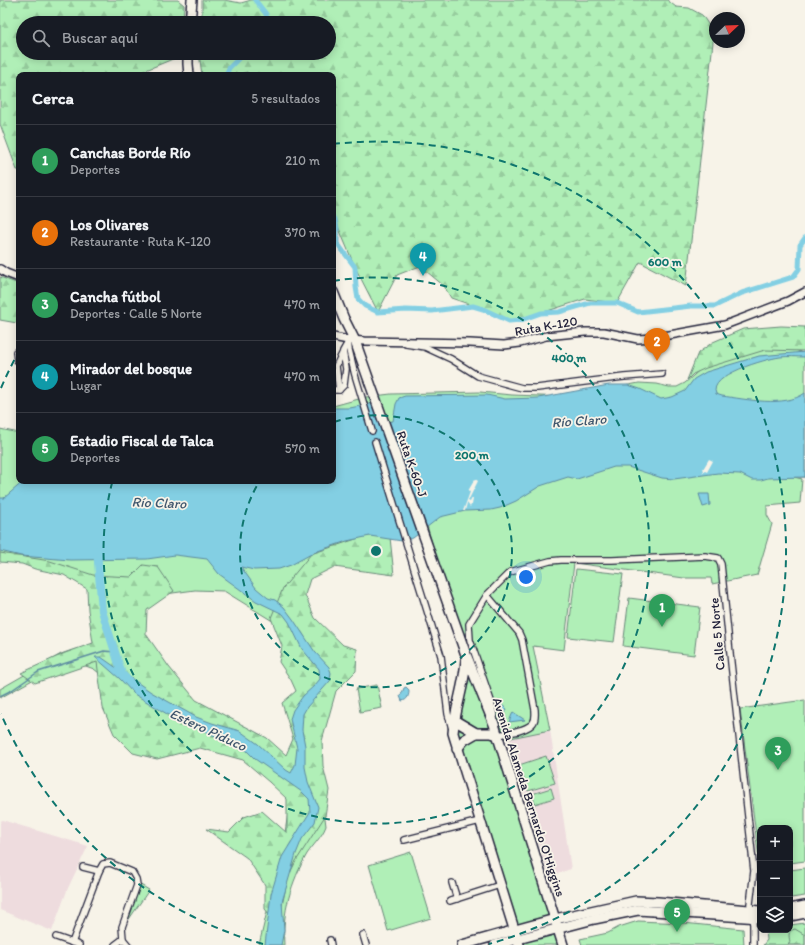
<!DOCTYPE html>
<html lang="es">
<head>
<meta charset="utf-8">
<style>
	:root { --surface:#171b24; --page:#242831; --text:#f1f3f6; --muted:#9ea1a6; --line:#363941; --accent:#0b8043 }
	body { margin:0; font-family:Itim,sans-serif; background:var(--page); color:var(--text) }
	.controls { position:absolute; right:12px; bottom:12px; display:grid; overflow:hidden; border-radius:8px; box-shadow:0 2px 10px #0003 }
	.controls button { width:36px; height:36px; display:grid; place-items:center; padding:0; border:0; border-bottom:1px solid var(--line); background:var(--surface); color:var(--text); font:20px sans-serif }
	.compass { position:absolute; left:709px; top:12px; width:36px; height:36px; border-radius:50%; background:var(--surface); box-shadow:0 2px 10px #0003; rotate:67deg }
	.you { position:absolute; left:526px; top:577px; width:14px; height:14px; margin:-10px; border:3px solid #fff; border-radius:50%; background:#1a73e8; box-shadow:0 0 0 6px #1a73e833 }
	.badge { display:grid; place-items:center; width:26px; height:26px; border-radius:50%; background:var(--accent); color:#fff; font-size:13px; font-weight:700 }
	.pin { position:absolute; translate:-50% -33px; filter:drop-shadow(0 1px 2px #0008) }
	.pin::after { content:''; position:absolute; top:21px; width:14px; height:12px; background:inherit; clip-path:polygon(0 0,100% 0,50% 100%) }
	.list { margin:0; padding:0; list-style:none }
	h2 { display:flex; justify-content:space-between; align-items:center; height:52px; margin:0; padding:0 16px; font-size:17px }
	h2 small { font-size:13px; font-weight:400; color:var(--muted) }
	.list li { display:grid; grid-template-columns:26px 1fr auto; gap:12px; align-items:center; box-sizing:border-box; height:72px; padding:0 16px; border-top:1px solid var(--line) }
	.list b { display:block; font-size:15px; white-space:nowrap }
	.list p { margin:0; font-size:13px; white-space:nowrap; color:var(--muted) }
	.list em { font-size:13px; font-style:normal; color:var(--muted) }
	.icon { flex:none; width:22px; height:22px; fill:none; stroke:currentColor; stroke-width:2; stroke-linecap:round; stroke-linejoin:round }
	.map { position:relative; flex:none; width:805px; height:945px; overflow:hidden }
	.search { position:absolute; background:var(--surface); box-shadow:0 2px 10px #0003; left:16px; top:16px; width:320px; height:44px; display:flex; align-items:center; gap:10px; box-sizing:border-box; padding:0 14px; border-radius:22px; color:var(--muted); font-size:15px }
	.panel { position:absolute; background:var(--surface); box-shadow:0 2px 10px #0003; left:16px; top:72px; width:320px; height:412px; border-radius:8px }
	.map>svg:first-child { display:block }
</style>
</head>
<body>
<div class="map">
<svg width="805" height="945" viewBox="0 0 805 945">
	<defs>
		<pattern id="forest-firs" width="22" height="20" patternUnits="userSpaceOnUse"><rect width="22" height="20" fill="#b0efb7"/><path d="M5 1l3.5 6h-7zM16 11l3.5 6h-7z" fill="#97cd9e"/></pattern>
	</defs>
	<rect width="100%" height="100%" fill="#f7f3e8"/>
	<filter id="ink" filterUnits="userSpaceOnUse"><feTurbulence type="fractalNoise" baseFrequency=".025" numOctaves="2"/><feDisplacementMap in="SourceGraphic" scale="8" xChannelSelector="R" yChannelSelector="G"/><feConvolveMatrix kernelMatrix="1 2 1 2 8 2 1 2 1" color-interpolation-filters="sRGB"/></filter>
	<g filter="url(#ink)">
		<!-- built -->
		<g fill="#eedcde">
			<polygon points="550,730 571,869 549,876 506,739"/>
			<polygon points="2,820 88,846 68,888 52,931 0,910 0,823"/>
		</g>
		<!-- green -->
		<g fill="#b0efb7" stroke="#698879" fill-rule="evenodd">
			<path d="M743,347L791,348L805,354V477H794L802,479L800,503L767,506V515L772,524L757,575L712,584L711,578H684L574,563L564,650L533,646L550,730L506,739C477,668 446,597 426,522L297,576L312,713L326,826C322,837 313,845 307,854C291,882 282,913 284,945H259L284,840L289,805L284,788L272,772L109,681L94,669L83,665L54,668L0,698V689L61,654L75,649L85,651L97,657L103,599L75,577L0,557V429L19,433V481H333V406L366,397L391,394L480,392L512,395L567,397L639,383L657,384L669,387H677L685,383L703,367ZM195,590L224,591L279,625L302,688L288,769L166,689L134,608L158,595Z"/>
			<polygon points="576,569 623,574 614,642 568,637"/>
			<polygon points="629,598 700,607 694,655 623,646"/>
			<polygon points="469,672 492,725 551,915 550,919 558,945 522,945 456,731"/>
			<polygon points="377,685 382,708 360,712 356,689"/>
			<polygon points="805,700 805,861 790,863 790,828 760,828 760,867 740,709"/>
			<polygon points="546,756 555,783 528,791 519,765"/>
			<polygon points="551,788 554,798 535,804 532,794"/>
			<polygon points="411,852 431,918 388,931 369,865"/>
			<polygon points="805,868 805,896 791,898 790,870"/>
			<polygon points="139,884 149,890 125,925"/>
			<polygon points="638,921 683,923 743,929 744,945 582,945 580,939 608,933 619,927"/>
			<polygon points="805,923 805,945 763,945 767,940 766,930 790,930 790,925"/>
		</g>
		<!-- forest -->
		<g fill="url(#forest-firs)" stroke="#698879">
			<polygon points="0,0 178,0 184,5 183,23 23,23 23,53 180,53 180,56 134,75 19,75 19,170 17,170 0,124"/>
			<polygon points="202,0 224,0 241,3 251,0 667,0 676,7 689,8 702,15 714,33 686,286 640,262 617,303 585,299 541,313 509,321 483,309 451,298 444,286 420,266 397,275 378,312 355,267 335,219 333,217 333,75 250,75 247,72 237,75 202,75 199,53 329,53 329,23 202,23"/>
			<polygon points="0,277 19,284 17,323 0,320"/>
			<polygon points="781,326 805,327 805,351 765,350 706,368 693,374 687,380 698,353 713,342 743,329"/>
			<polygon points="389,528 394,575 334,567 310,579 305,595 315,618 343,645 357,649 356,671 336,691 322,741 323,766 329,790 325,816 296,861 288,877 278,925 265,909 265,885 247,858 206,829 229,832 244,817 262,811 287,833 287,799 269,782 243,760 200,748 157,759 133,753 114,734 103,708 97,662 35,683 21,673 65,653 93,643 88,610 87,589 64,575 35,569 22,564 0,562 0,553 50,561 93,575 131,577 143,565 158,567 174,591 147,610 146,634 169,667 196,700 267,738 286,755 293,739 282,703 296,691 291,680 279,662 282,646 271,618 283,588 311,554"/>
			<path d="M795,929L805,935V945H788L790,942C789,936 787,931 795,929Z"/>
		</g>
		<!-- water -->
		<g fill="#83cfe3" stroke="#5c8aa0">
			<path d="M805,352V357C797,357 788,356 780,357C766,359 707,375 716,394L722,396C745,399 785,408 805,393V477L768,478L761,480H752L740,474L718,473L674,479L662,478L628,467H614L577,479L568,477L540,486L516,501L500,508L491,510L465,511L440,517L413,538L402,541L370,536L347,541L315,552L291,565L279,569L254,570L241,567L256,588L268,598L275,600L284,607L293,619L315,652L329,667L331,673L330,681L307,707L303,714L302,730L305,746V767L308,782L318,807L315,822L302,839L296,854L282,902L284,930L281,945H265L271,894L282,857L310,812L309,799L302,792L255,759L246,750L167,714L134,694L120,679L95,657H101L151,692L196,717L212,723L240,731L258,744L286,770L291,773L295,765L297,748L290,719L293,710L303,696L315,685L320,679L319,669L302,649L289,622L283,614L256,601L219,574L207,559L175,555L147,559L70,560L21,556L0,551V498H4L24,481H333V408H350L374,403L383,422L393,421L396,404L399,398L405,396L487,395L505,399L538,398L609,385H628L640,389L661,399L672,397L685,391L694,379L706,372L759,356Z"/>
			<polygon points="699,494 709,494 710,505 703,507"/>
			<path d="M406,687L409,690C409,695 408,700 402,701L400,696L402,693L404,688Z"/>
			<polygon points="500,704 507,709 502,719 501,719 499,706"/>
			<polygon points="513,712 525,720 509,722"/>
		</g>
		<!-- pier -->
		<g fill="#f7f3e8">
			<polygon points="709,459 713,461 707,472 705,471 702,474 704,470 703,469"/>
			<polygon points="475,479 478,481 468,501 470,502 472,498 473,499 472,505 471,505 470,507 467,503 465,511 463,511 470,492 468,491"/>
		</g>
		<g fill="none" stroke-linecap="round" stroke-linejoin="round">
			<!-- stream -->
			<polyline stroke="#5c8aa0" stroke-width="1.5" points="0,696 12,690 38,672 104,651 115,652"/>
			<!-- canal -->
			<g stroke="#83cfe3" stroke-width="5">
				<polyline points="255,0 266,14 268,23"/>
				<polyline points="226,75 229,68 244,53"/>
				<polyline points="333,217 335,219 337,228 337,243 355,267 356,287 358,299 365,306 378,312 406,310 432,311 473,306 483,309 509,321 521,320 541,313 559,312 590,303 617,303 638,312 691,306 715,306 742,293 793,277 799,269 800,245 805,238"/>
			</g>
			<!-- river -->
			<polyline stroke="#83cfe3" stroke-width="8" points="97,550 102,611 122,674 127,679"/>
			<defs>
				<g id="minor">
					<polyline points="348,340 349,350 355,375 372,431"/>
					<polyline points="406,344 425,347 451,359 478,376 522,388 537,388 624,377 662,374"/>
					<polyline points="19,352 16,352 17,360 19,359"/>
					<polyline points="333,390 339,390 344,385 346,369 343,351 347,344"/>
					<polyline points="339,390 336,366 343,352"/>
					<polyline points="375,442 441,656 448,714 452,729"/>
					<path d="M487,595L519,633L522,640L535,710C535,714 536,719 533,723C527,731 508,733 498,735"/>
					<polyline points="494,717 491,701 470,640 469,624 487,595 510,572 550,561 561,560 612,560 705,556 718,558 721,564 731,663 754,871 750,904 753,924 753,945"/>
					<polyline points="404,840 480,821"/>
					<polyline points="83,867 99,871"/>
					<polyline points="452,883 457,899"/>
					<polyline points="450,901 500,885"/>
					<polyline points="363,935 366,945"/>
					<polyline points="56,937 79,945"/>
					<polyline points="123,939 128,945"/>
					<polyline points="330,940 331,945"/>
					<polyline points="72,943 99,871 103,864 110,863 132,872 136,879 137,885 122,927 123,939 115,945"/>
				</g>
				<g id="tertiary">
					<polyline points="0,269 6,273 19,278"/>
					<polyline points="333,337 348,340 364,341 470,343 504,345 520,343 546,336 585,332 604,332 638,339 653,338 725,325 788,301 805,292"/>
				</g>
				<g id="primary">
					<polyline points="190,23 192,0"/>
					<polyline points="188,53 188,64 189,75"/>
					<polyline points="333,292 344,319 355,341 465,652 494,724 563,945"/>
					<path d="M466,659C465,684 455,708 453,733L519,945"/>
					<polyline points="454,720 476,733 491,733 498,735"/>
					<polyline points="457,749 464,740 476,733"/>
					<polyline points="790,909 805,906"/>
					<polyline points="790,916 805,913"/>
					<polyline points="462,945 555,919 636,901 658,902 760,911"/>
					<polyline points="495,945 594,919 638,910 760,918"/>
				</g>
			</defs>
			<!-- minor casing -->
			<use href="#minor" stroke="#22223b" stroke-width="8"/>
			<!-- tertiary casing -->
			<use href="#tertiary" stroke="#22223b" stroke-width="10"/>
			<!-- primary casing -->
			<use href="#primary" stroke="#22223b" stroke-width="12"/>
			<!-- minor -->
			<use href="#minor" stroke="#f7f3e8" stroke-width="5.5"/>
			<!-- tertiary -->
			<use href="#tertiary" stroke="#f7f3e8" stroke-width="7"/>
			<!-- primary -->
			<use href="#primary" stroke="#f7f3e8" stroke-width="9"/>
		</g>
	</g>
	<!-- distance rings -->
	<g fill="none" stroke="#0f766e" stroke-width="2" stroke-dasharray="7 5">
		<path d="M334 422A136 136 0 1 1 259 482"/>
		<path d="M333 281A273 273 0 1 1 112 483"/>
		<path d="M263 944A409 409 0 0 1 1 714M1 388A409 409 0 0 1 18 353M333 144A409 409 0 0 1 489 944"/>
	</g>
	<g text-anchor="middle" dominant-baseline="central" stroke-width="3.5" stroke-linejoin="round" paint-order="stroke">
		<!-- street labels -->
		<g font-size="13" fill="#22223b" stroke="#f7f3e8">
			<text transform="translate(546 326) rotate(-10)">Ruta K-120</text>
			<text transform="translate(412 464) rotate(71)">Ruta K-60-J</text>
			<text transform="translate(717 634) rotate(-95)">Calle 5 Norte</text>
			<text transform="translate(529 797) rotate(72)">Avenida Alameda Bernardo O'Higgins</text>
		</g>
		<!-- water labels -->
		<g font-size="14" font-style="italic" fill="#3f566d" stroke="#f7f3e8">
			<text transform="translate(579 421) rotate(-4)">Río Claro</text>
			<text transform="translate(159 503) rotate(2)">Río Claro</text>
			<text transform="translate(208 730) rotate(25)">Estero Piduco</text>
		</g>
	</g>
	<circle cx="376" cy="551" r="6" fill="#0f766e" stroke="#f7f3e8" stroke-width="2"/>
	<g font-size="12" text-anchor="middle" font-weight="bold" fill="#0f766e" stroke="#f7f3e8" stroke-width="3.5" stroke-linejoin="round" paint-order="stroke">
		<text x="665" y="266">600 m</text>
		<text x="569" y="362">400 m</text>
		<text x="472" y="459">200 m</text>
	</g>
</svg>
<div class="controls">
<button>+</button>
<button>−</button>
<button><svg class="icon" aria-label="layers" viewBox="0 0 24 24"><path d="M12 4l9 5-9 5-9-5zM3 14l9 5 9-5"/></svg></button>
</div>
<svg class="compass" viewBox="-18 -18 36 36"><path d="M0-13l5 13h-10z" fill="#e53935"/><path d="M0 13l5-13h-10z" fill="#9ea1a6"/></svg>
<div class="you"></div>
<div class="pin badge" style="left:662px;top:627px;background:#2e9e5b">1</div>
<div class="pin badge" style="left:657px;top:361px;background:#e8710a">2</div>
<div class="pin badge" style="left:778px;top:770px;background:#2e9e5b">3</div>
<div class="pin badge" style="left:423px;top:276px;background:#0f9aa8">4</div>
<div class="pin badge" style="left:677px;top:932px;background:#2e9e5b">5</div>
<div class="search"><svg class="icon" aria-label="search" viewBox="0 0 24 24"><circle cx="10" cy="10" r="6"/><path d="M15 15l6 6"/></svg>Buscar aquí</div>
<section class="panel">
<h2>Cerca<small>5 resultados</small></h2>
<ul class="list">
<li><span class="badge" style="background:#2e9e5b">1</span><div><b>Canchas Borde Río</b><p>Deportes</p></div><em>210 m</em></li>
<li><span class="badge" style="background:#e8710a">2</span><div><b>Los Olivares</b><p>Restaurante · Ruta K-120</p></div><em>370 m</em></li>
<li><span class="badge" style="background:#2e9e5b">3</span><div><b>Cancha fútbol</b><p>Deportes · Calle 5 Norte</p></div><em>470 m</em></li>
<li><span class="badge" style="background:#0f9aa8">4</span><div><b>Mirador del bosque</b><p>Lugar</p></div><em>470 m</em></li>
<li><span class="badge" style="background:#2e9e5b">5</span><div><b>Estadio Fiscal de Talca</b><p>Deportes</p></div><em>570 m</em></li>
</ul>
</section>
</div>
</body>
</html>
